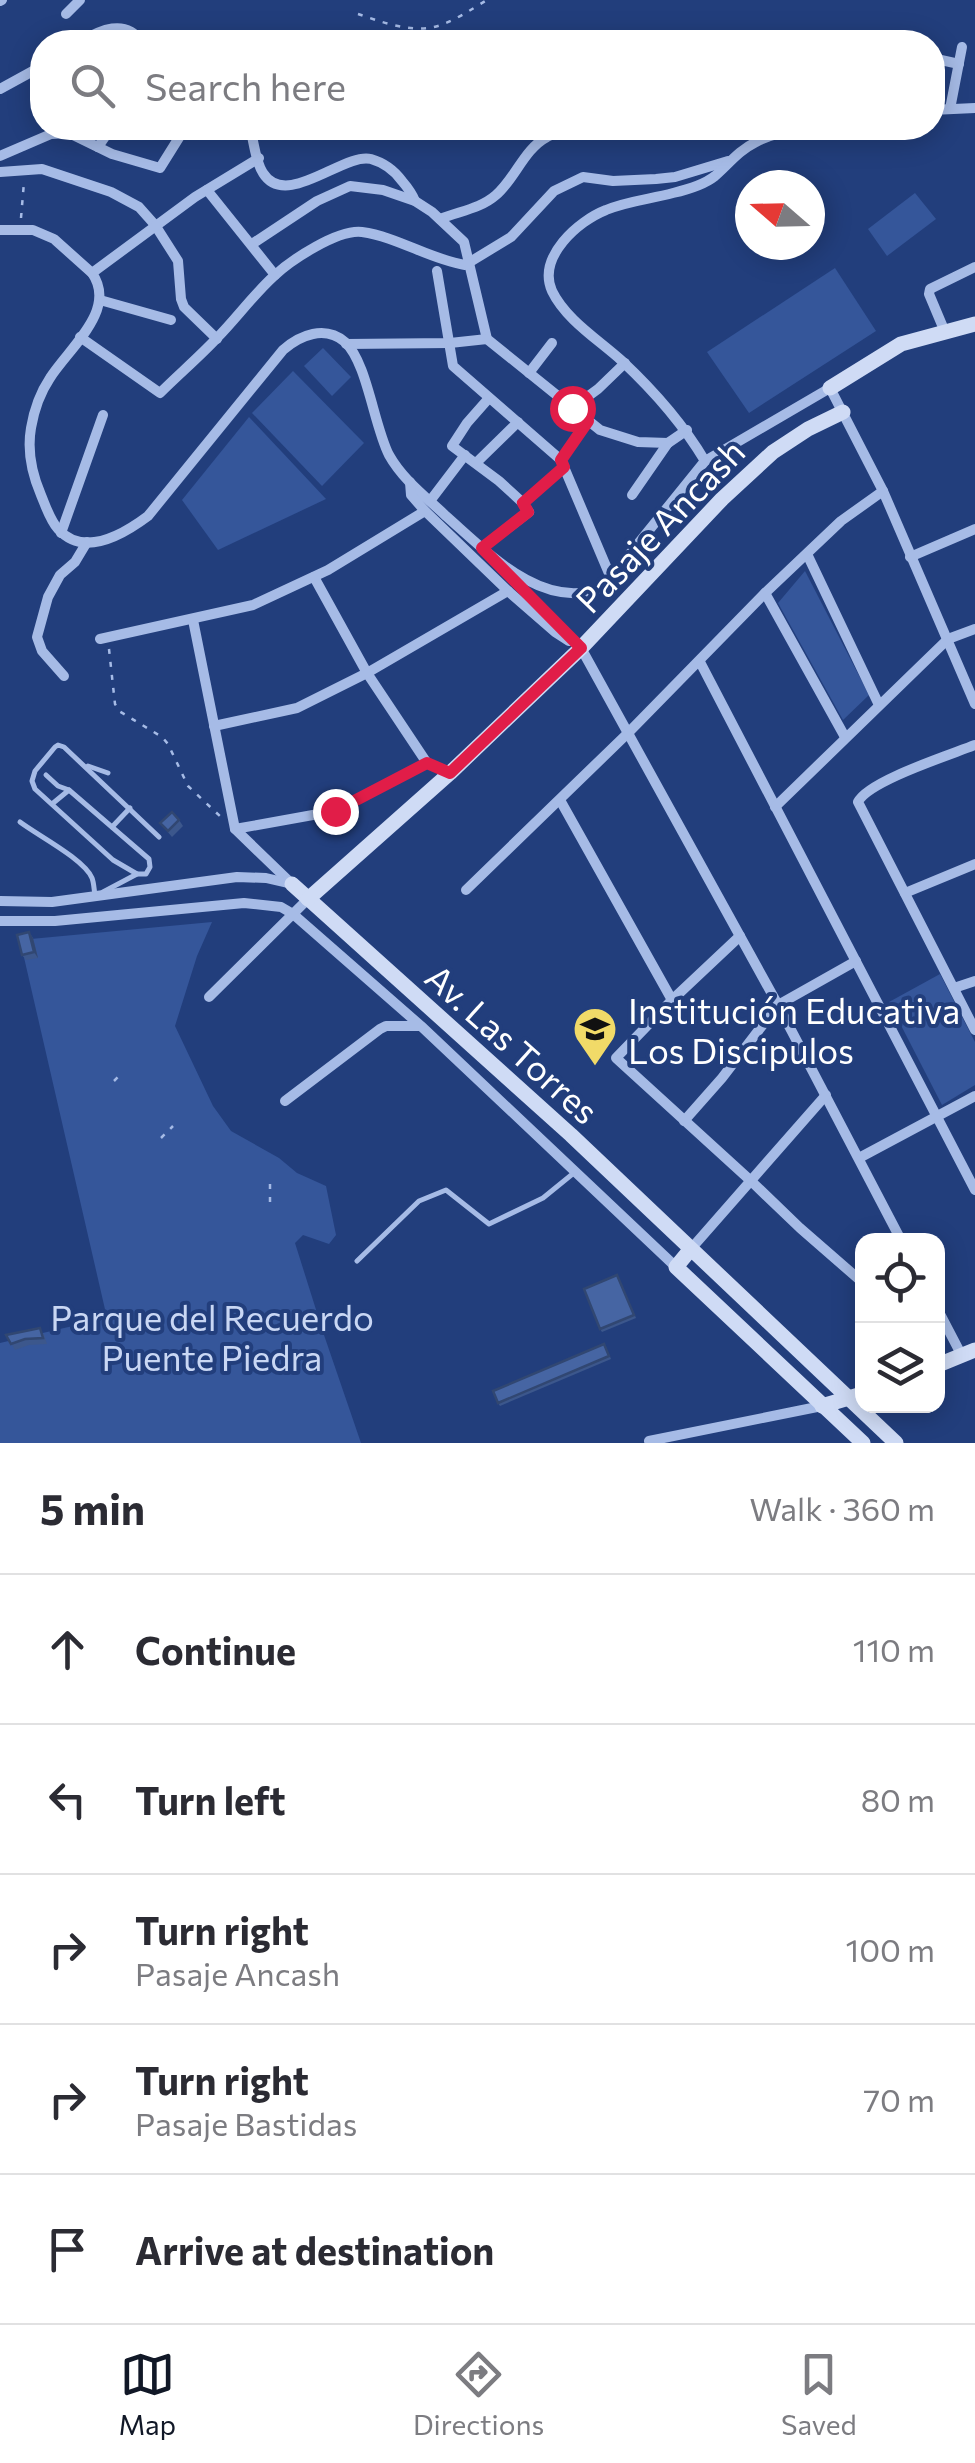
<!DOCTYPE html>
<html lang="en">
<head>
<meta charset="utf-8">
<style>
	:root { --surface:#fff; --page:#f7f7f7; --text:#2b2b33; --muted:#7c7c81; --line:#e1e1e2; --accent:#111827 }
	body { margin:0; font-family:Commissioner,sans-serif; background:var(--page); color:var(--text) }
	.controls { position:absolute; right:30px; bottom:30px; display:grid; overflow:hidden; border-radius:20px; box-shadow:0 5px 25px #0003 }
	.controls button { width:90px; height:90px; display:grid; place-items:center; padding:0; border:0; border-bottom:2px solid var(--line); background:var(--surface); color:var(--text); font:50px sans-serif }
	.compass { position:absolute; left:735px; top:170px; width:90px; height:90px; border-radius:50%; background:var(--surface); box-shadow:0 5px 25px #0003; rotate:290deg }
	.stop { position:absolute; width:30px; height:30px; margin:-22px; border:8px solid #e11d48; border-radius:50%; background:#fff }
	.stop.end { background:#e11d48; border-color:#fff; box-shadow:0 2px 10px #0008 }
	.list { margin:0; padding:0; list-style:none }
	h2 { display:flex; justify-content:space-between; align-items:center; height:130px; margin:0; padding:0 40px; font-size:42px }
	h2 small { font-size:32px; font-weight:400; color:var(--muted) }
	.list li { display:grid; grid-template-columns:65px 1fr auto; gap:30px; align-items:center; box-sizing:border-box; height:150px; padding:0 40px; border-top:2px solid var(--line) }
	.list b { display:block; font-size:38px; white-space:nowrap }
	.list p { margin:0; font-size:32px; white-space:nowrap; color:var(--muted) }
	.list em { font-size:32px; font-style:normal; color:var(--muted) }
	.icon { flex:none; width:55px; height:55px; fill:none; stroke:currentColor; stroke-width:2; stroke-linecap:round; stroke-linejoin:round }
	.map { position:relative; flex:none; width:975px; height:1443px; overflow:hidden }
	.search { position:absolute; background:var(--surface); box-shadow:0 5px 25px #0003; left:30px; right:30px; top:30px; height:110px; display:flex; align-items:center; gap:25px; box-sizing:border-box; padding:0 35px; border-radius:40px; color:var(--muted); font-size:38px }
	.sheet { height:880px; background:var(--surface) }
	nav { display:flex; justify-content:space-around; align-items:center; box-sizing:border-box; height:140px; border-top:2px solid var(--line); background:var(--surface); font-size:28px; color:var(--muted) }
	nav a { display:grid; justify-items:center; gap:5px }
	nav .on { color:var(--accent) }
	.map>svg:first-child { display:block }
</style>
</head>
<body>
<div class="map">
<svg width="975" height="1443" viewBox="0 0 975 1443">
	<rect width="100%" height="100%" fill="#223e7c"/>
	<!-- green -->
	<g fill="#35569a">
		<polygon points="915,193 936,219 887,256 868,229"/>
		<polygon points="835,268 876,331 749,413 707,352"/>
		<polygon points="323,348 351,377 332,396 304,366"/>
		<polygon points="293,371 364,443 322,486 252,413"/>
		<polygon points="249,417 326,499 218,550 182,500"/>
		<polygon points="805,571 869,695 843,720 778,603"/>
		<polygon points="212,922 197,956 175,1026 213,1106 231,1131 279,1158 297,1173 326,1186 336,1235 329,1244 303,1235 295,1243 324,1335 361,1443 0,1443 0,1343 107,1318 20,940"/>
		<polygon points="940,974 975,1042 975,1085 942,1105 889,1002"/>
	</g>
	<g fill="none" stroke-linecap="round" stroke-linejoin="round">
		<!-- path -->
		<g stroke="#a6bbe6" stroke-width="2.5" stroke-dasharray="5 8" stroke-linecap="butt">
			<path d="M358,14C379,21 405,31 429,28C449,25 470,10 487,0"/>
			<polyline points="21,218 24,182"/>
			<polyline points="109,649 115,704 119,711 162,737 168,744 188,786 222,818"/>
			<polyline points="114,1081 123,1072"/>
			<polyline points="161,1138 173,1126"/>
			<polyline points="270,1202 270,1184"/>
		</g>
		<!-- lane -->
		<g stroke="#a6bbe6" stroke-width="5">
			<polyline points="88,766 108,773"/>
			<polyline points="46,775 58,786 69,790 149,859 150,867 146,874 137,874 103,892"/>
			<polyline points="52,804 69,790"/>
			<path d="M20,822C37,835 84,859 92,878C94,883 94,890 95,895"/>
			<polyline points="112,827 130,808"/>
			<polyline points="137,874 113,860 35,789 32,781 35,771 55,747 58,745 64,747 159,837"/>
			<polyline points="357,1261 419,1201 446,1190 489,1224 543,1198 575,1172"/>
		</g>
		<!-- street -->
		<g stroke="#a6bbe6" stroke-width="10">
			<polyline points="0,1 2,0"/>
			<polyline points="66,14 80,0"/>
			<path d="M80,42C100,30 125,18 142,42"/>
			<polyline points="932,58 959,64"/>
			<polyline points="0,89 42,66"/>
			<polyline points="950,109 962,47"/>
			<polyline points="932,110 975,108"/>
			<path d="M250,128C254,141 255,161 263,173C286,210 344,152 371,159C385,163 394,170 402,181C408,188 412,193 415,201"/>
			<polyline points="98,147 111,128"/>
			<polyline points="0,156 51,134 69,133 112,154 160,168 185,128"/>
			<polyline points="0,172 42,169 111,192 139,207 155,225 178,261 181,299 184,307 217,339"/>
			<polyline points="207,190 275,275"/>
			<path d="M440,219C459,211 480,209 496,195C515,179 524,149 547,137C568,125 600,133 623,132C636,132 649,129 662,128"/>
			<path d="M0,230H33L54,239L92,273C118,310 69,348 50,378C40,393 34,410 31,428C27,451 32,474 41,495C46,507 50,520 58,529C84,558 124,534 148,516L283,350C300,335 325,325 345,342C367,362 374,426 389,455C403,480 426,497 446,516C487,552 544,613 603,587L705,461L830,388L883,491L975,704"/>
			<polyline points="252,244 317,201 350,186 383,190 415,201 432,212 464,242 487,339 600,430 638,442 668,443 687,430"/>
			<polyline points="437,271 453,366 561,460 611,578"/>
			<polyline points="92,273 195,197 259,158"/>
			<polyline points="100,300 171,320"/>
			<polyline points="945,332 929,294 930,289 975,267"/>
			<path d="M80,337L160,393C178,375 198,358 216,339C236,319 253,295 274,276C291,260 338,229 362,232C398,237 429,259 465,265L511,237L554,191L583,177L613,181L656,179L675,177L728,161"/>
			<polyline points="346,344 450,343 487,339"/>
			<polyline points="529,373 552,343"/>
			<polyline points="489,398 467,423 452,446 499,481 523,503"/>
			<polyline points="572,408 598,389 625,363"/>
			<polyline points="561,460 588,421"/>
			<path d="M705,461C683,424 654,391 622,361C599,340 566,320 552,291C537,257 578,221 606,210C627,201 651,199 673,193C686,190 705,184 715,176C729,164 738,151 756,142C771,134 791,130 807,128"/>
			<polyline points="476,463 518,422"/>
			<polyline points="410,482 411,495 425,511 508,591 555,632 569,641"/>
			<polyline points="632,495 668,443"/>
			<polyline points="430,501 465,455"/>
			<polyline points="61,533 103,415"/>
			<polyline points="482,548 529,512 523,503 564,467"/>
			<polyline points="807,554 879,705"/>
			<polyline points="910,557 975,529"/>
			<polyline points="507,573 581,648 778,1005 901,1240"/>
			<polyline points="314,577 367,673 427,763"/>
			<polyline points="765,593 845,737"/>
			<polyline points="193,620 235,829 292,884"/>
			<polyline points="100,639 253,605 328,570 425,511"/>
			<polyline points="700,662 975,1190"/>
			<polyline points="64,676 42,651 37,637 48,597 60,575 75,562 87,542"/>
			<polyline points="214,726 297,708 367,673 508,591"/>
			<path d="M975,745C950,755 868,781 858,802L975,1030"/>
			<polyline points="560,800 672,1000"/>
			<polyline points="775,807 948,639 975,629"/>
			<polyline points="235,829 335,811 427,763 450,773"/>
			<polyline points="466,890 629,732 765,593 841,521 883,491"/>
			<polyline points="905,893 975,864"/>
			<polyline points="0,901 52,902 237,877 266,878 292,884"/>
			<polyline points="0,921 55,921 244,903 281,907 293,914 421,1026 676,1267"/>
			<polyline points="740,936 672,1000 616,1058 751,1181 800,1228 862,1282"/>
			<polyline points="954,988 975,981"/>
			<polyline points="209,997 308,899"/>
			<polyline points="285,1101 380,1029 386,1026 420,1026"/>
			<polyline points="684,1121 722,1078 778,1005 856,961"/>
			<polyline points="859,1158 975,1096"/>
			<polyline points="690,1250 826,1095"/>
			<polyline points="938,1310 962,1356"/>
			<polyline points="649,1441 822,1406"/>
		</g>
		<!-- secondary -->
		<g stroke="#cfdbf5" stroke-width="15">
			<polyline points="830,388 901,344 975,324"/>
			<polyline points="292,884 571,1135 896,1443"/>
			<polyline points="308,899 450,773 581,648 722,499 773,452 808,429 843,412"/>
			<polyline points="690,1250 676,1267 863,1443"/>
			<polyline points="938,1365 975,1350"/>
			<polyline points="822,1406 862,1394"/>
		</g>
	</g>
	<!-- wall -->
	<g fill="#3c578c">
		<polygon points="179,820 183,826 172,837 160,823"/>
		<polygon points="29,932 33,938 38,958 26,960 22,955"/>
		<polygon points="617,1275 636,1318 602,1332 600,1329"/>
		<polygon points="44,1334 47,1344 29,1345 15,1350 6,1335"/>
		<polygon points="606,1347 611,1359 500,1406 498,1403"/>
	</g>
	<!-- shaded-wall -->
	<polygon fill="#314772" points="29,932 33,938 38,958 34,952"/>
	<!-- building -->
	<g fill="#4665a3" stroke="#314772" stroke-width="2.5">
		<polygon points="172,812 179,820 168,831 160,823"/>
		<polygon points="29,932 34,952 22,955 17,935"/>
		<polygon points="617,1275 634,1315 600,1329 584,1289"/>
		<polygon points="40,1328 43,1338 25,1339 11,1344 6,1335"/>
		<polygon points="604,1344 609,1356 498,1403 493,1391"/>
	</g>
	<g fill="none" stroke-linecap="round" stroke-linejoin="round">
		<!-- route -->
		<polyline stroke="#e11d48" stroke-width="12" points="335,811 427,763 450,773 581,648 482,548 528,512 523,503 564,467 561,460 588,421 572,408"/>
	</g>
	<!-- icons -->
	<defs>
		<symbol id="school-pin" viewBox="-11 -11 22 30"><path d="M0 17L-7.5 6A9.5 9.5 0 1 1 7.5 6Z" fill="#f1da68" stroke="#223e7c"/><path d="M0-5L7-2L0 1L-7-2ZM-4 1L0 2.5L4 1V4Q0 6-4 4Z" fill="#111"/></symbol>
	</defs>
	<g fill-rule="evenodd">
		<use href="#school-pin" x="570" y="1004" width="50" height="68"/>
	</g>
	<g text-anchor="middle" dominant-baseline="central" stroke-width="8" stroke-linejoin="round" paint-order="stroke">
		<!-- street labels -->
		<g font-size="35" fill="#fff" stroke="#223e7c">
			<text transform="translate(659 525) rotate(-46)">Pasaje Ancash</text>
			<text transform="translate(513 1043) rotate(42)">Av. Las Torres</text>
		</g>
		<!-- poi labels -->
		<g font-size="35" fill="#fff" stroke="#223e7c" text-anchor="start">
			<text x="628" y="1009">Institución Educativa<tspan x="628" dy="40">Los Discipulos</tspan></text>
		</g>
		<!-- park labels -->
		<g font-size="35" fill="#c9d7f4" stroke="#223e7c">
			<text x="212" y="1316">Parque del Recuerdo<tspan x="212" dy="40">Puente Piedra</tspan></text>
		</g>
	</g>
</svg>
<div class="controls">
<button><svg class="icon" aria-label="locate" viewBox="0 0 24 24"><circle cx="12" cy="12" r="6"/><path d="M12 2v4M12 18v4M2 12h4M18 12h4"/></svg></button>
<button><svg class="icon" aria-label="layers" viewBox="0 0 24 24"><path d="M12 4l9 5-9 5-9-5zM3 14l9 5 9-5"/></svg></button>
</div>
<svg class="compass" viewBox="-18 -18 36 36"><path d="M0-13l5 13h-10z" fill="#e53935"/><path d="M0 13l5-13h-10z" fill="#7c7c81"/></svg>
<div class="stop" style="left:572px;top:408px"></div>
<div class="stop end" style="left:335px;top:811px"></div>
<div class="search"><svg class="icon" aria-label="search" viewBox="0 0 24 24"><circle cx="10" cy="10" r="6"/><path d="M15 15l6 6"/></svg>Search here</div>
</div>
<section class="sheet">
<h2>5 min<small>Walk · 360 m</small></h2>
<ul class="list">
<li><svg class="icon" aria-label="ahead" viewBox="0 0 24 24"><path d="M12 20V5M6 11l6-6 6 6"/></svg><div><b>Continue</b></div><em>110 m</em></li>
<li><svg class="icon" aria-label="left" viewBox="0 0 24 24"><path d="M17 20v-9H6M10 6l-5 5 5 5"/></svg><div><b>Turn left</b></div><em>80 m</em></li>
<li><svg class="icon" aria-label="right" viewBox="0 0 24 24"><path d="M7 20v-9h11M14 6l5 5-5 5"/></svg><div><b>Turn right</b><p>Pasaje Ancash</p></div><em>100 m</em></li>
<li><svg class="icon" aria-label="right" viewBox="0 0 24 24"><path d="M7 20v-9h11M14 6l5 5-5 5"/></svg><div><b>Turn right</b><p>Pasaje Bastidas</p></div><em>70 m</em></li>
<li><svg class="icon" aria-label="arrive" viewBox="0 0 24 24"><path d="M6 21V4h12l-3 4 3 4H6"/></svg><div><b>Arrive at destination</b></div></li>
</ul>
</section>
<nav>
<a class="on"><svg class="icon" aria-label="map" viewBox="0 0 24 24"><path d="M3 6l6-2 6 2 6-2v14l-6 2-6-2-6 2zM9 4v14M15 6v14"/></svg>Map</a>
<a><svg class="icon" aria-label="directions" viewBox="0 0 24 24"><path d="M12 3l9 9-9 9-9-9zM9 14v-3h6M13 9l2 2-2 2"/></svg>Directions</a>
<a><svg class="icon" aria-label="saved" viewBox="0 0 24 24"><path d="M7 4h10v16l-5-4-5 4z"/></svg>Saved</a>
</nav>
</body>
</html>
